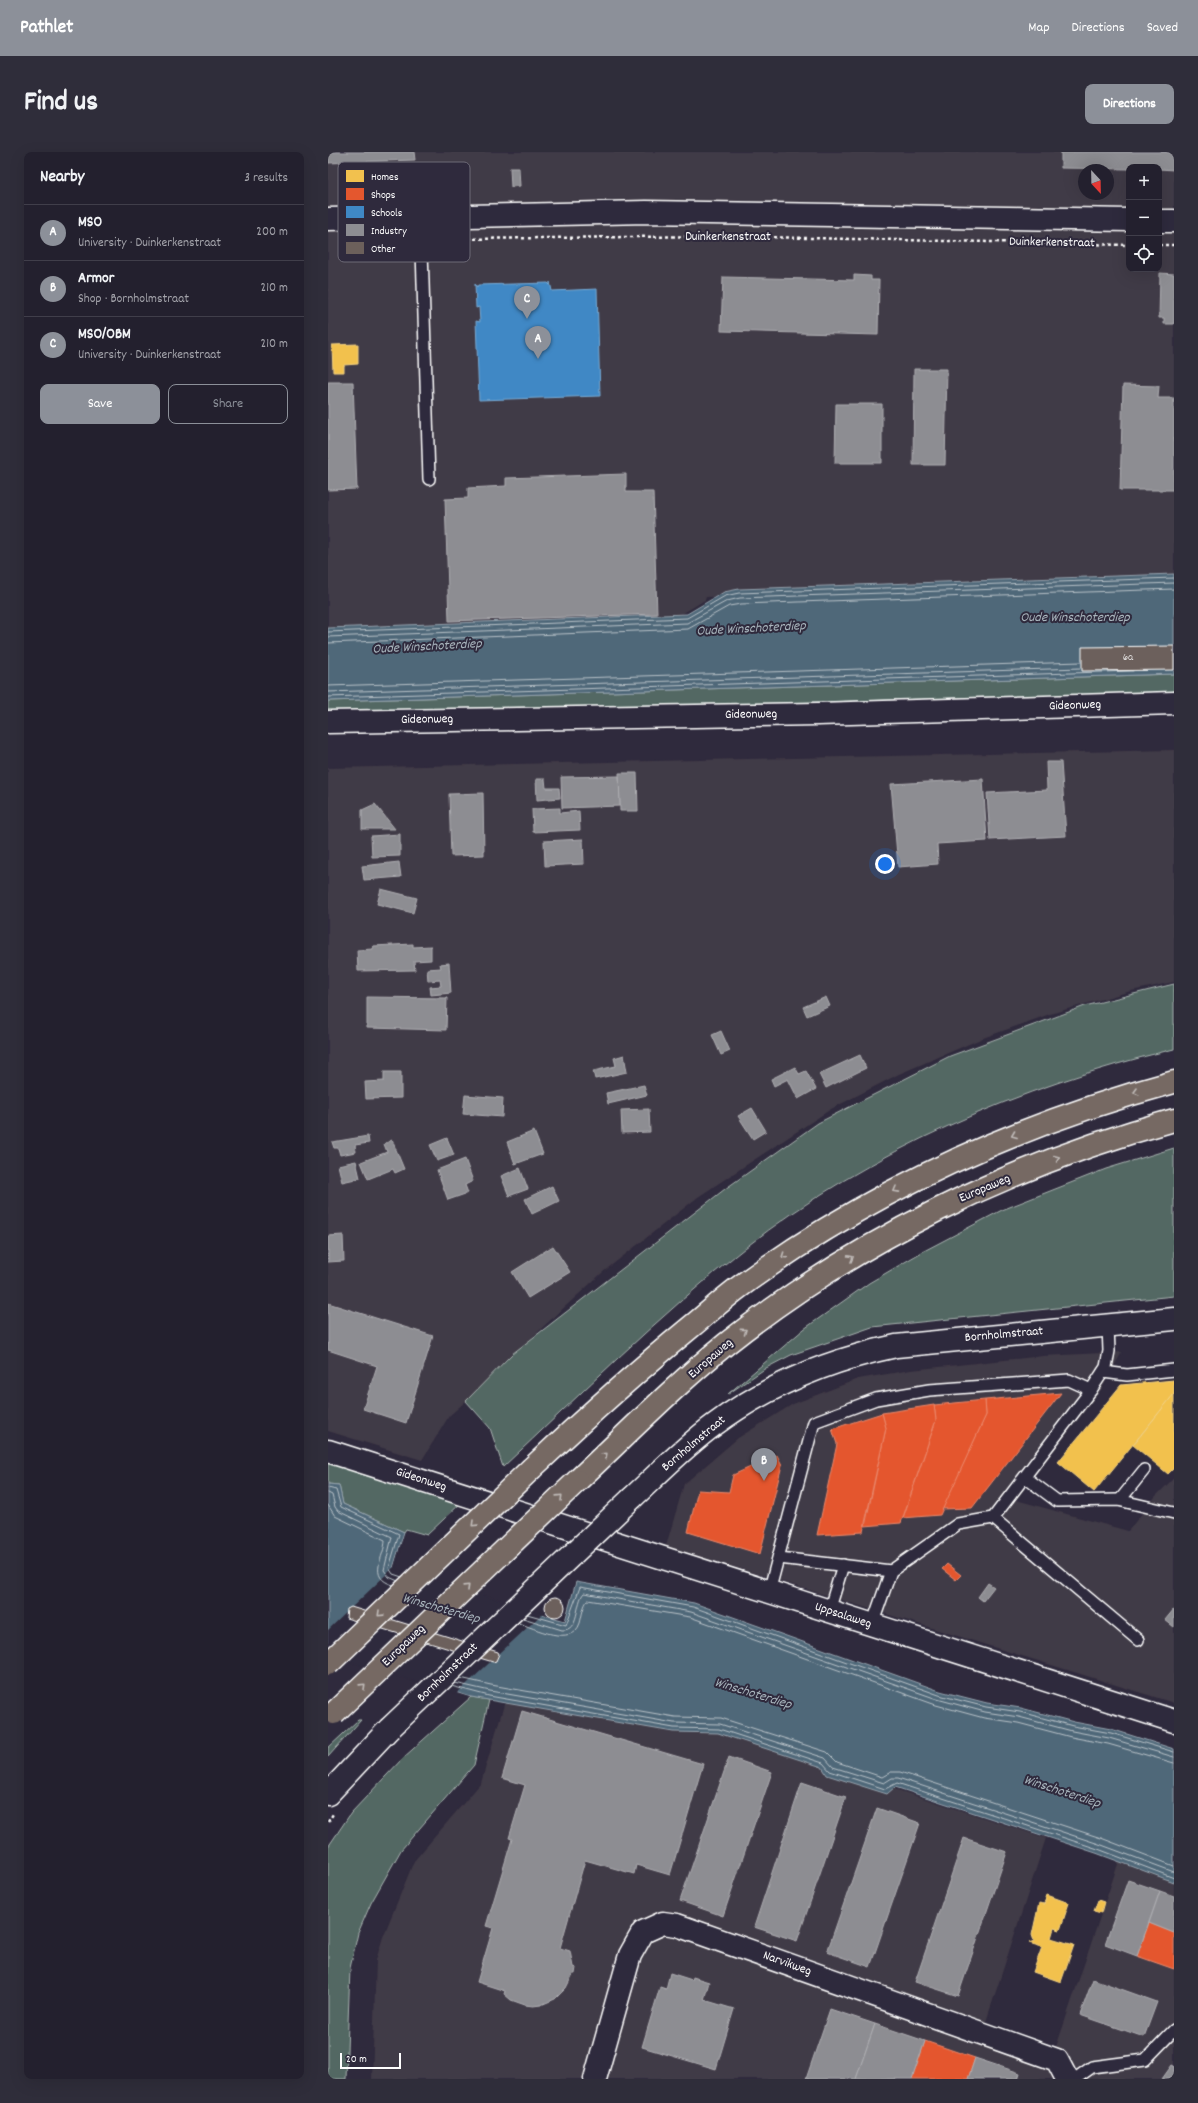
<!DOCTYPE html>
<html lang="en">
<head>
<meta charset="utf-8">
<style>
	:root { --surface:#23202e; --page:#2f2d3a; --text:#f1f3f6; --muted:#a3a3aa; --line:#403e4a; --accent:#8c9099 }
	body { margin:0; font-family:Dekko,sans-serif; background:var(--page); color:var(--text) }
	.controls { position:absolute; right:12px; top:12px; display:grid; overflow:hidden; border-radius:8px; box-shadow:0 4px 16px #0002 }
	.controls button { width:36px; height:36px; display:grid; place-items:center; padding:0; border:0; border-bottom:1px solid var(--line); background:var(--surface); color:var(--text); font:20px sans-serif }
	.compass { position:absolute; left:750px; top:12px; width:36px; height:36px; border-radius:50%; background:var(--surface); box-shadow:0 4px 16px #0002; rotate:158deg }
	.scale { position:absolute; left:12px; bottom:10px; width:61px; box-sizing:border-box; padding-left:4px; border:2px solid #fff; border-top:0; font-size:11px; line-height:14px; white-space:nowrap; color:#fff; -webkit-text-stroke:3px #2f2a3d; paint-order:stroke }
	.you { position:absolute; left:557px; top:712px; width:14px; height:14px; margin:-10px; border:3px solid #fff; border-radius:50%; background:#1a73e8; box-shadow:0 0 0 6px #1a73e833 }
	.badge { display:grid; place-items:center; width:26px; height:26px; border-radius:50%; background:var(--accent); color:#fff; font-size:13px; font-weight:700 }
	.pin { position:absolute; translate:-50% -33px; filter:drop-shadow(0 1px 2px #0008) }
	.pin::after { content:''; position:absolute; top:21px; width:14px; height:12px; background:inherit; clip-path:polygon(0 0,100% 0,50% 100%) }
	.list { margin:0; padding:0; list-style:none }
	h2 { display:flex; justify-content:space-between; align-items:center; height:52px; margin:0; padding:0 16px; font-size:17px }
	h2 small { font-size:13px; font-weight:400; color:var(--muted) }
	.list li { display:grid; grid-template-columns:26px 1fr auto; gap:12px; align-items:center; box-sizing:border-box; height:56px; padding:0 16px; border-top:1px solid var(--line) }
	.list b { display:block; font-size:15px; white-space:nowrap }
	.list p { margin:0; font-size:13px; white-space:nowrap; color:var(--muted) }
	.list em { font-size:13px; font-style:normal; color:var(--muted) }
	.actions { display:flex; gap:8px; padding:12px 16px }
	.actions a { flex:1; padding:9px 0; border:1px solid var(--accent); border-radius:8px; text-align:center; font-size:14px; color:var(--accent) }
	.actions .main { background:var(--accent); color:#fff }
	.icon { flex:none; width:22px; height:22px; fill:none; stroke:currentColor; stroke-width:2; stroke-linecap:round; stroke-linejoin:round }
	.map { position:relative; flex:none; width:846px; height:1927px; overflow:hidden; border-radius:8px }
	header { display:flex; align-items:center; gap:24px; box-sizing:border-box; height:56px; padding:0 20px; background:var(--accent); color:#fff }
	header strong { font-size:19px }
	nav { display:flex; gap:22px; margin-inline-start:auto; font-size:14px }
	.intro { display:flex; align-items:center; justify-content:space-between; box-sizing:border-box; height:96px; padding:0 24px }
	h1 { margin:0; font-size:28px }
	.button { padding:10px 18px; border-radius:8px; background:var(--accent); color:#fff; font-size:14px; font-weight:700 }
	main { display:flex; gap:24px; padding:0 24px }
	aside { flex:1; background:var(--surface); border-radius:8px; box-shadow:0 4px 16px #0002 }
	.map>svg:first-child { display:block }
</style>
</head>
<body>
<header>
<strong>Pathlet</strong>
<nav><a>Map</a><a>Directions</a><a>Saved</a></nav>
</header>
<div class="intro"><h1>Find us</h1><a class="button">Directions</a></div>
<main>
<aside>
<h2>Nearby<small>3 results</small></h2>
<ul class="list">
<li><span class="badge">A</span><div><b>MSO</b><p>University · Duinkerkenstraat</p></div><em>200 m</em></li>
<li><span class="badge">B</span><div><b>Armor</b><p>Shop · Bornholmstraat</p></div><em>210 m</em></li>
<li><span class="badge">C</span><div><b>MSO/OBM</b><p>University · Duinkerkenstraat</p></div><em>210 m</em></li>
</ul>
<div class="actions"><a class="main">Save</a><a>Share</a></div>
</aside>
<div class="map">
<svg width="846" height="1927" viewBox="0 0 846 1927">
	<rect width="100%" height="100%" fill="#2f2a3d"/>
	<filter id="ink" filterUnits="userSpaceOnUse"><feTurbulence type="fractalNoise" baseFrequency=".025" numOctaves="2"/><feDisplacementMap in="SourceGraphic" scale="8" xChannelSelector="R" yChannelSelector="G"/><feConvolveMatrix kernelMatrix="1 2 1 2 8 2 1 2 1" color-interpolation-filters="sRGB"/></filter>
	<g filter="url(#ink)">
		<!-- built -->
		<g fill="#413a46" fill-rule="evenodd">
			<path d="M0,0H846V428L378,445L377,448L344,468L0,476ZM801,15H831V117H801ZM756,18H780V42H756Z"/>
			<polygon points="846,598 846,830 803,839 722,862 655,886 571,922 503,957 370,1045 275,1120 216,1174 163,1227 121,1264 94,1308 0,1279 0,616"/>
			<polygon points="794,1200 773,1238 688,1348 800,1379 827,1345 846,1326 846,1551 338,1394 356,1332 410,1286 465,1252 530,1227 583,1218 715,1204"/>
			<polygon points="185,1522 391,1580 718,1686 654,1882 724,1907 791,1709 846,1728 846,1927 44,1927 48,1808 55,1785 86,1709 153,1631"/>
		</g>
		<!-- green -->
		<g fill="#536863" stroke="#a9b4b1">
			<polygon points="846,522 846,540 0,564 0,549"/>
			<path d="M846,832V897C693,934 542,998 417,1096C331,1163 254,1241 175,1315L162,1276L138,1249L184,1202L397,1037L490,971L622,904L757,854Z"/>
			<polygon points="846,996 846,1144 544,1175 463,1203 438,1216 400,1242 476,1177 541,1131 594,1100 674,1058 778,1017"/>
			<polygon points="0,1308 133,1351 99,1383 78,1377 76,1380 15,1352 11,1333 0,1332"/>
			<polygon points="143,1545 161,1548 146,1613 73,1698 43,1751 30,1781 22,1816 18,1927 0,1927 0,1695 23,1661 75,1606"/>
			<polygon points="30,1568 33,1568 0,1605 0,1596"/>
		</g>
		<!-- water -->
		<g fill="#506879" stroke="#96a4af">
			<polygon points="846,422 846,522 0,549 0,476 359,462 396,440 411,437"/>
			<polygon points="0,1332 11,1333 15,1352 76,1380 65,1416 67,1418 237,1469 248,1430 366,1451 612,1539 659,1551 693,1556 746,1570 783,1577 846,1597 846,1730 768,1701 567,1635 559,1642 499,1623 494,1615 390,1581 345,1580 143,1545 0,1500"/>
		</g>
		<!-- pier -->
		<polygon fill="#2f2a3d" points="77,1379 68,1417 215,1461 128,1542 0,1503 0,1478 66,1415"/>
		<!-- homes -->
		<g fill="#f2c14e" stroke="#f6d483">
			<polygon points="30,192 30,212 16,213 16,220 5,220 4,193"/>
			<polygon points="846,1228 846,1242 766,1340 730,1310 793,1233"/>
			<polygon points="846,1242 846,1316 840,1322 805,1293"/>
			<polygon points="719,1743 741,1751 732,1778 726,1776 723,1786 746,1793 733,1830 705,1820 714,1795 701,1791 706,1789 704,1783 711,1751 716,1752"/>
			<polygon points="770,1748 776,1750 773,1761 766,1759"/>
		</g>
		<!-- shops -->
		<g fill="#e4572e" stroke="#ec896d">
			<polygon points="733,1241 644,1356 614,1357 658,1263 657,1248"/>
			<polygon points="657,1248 658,1263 612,1363 575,1366 608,1268 606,1253"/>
			<polygon points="606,1253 608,1268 573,1371 537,1374 558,1276 554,1261"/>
			<polygon points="554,1261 558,1276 535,1380 489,1383 509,1292 504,1277"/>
			<polygon points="449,1303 454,1313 432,1402 360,1380 370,1338 401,1340 405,1323"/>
			<polygon points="619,1412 633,1423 628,1428 614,1417"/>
			<polygon points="821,1771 846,1781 846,1817 809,1804"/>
			<polygon points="597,1889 647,1906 640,1927 584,1927"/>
		</g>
		<!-- schools -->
		<polygon fill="#3f88c5" stroke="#79acd6" points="222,130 224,139 269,137 272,244 151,248 148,169 152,170 151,155 148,156 147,132 149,135 150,133 220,131 222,133"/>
		<!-- industry -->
		<g fill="#8d8d92" stroke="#afafb3">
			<polygon points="0,0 86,0 87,8 0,11"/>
			<polygon points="733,0 846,0 846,18 831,17 831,15 801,15 801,17 733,16"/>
			<polygon points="182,16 191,16 192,34 183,35"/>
			<polygon points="832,121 846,122 846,172 836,172 836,166 831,166"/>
			<polygon points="526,123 543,124 543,128 551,128 550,183 393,179 395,125 526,128"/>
			<polygon points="586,217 619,217 617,313 585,313"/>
			<polygon points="0,230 25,230 29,337 0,338"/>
			<polygon points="795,233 831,234 830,246 846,246 846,338 792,338"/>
			<polygon points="508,252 554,252 554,311 507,311"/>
			<polygon points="298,322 298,340 325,340 329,462 121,469 117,347 140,346 140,336 178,334 178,326"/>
			<polygon points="718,610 733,610 738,684 662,688 659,641 719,638"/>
			<polygon points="291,621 309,621 310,659 292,659"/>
			<polygon points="291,624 292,654 234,656 233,625"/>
			<polygon points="208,627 217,627 218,636 231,636 232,646 209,648"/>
			<polygon points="655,627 659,689 609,692 610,712 570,715 563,632"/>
			<polygon points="155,641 156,703 123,704 121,642"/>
			<polygon points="47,652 67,677 34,677 34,658"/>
			<polygon points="232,656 232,661 251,659 252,678 205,680 204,657"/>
			<polygon points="72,682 72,704 44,705 43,684"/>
			<polygon points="255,687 256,712 217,714 216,689"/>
			<polygon points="71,710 73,725 36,728 34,714"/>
			<polygon points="53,737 89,746 85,761 49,752"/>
			<polygon points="85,792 85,795 103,794 103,808 86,809 87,818 30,819 29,798 45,797 45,794"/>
			<polygon points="121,811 123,841 103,843 102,835 113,834 112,828 100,829 99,817 113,816 112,812"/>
			<polygon points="39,845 119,846 118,878 39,876"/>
			<polygon points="498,845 502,854 479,864 475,855"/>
			<polygon points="393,879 402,899 393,903 384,883"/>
			<polygon points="296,903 299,920 267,927 265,919 288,914 286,906"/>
			<polygon points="532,903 538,916 498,936 491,922"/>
			<polygon points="467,915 471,922 478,919 488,937 470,947 460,927 446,934 443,927"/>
			<polygon points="56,920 73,920 73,946 38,947 37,930 56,929"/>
			<polygon points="316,933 319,943 280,952 278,941"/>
			<polygon points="137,943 175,946 174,965 135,962"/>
			<polygon points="424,956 438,979 425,987 410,964"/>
			<polygon points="321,957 322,980 294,981 293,958"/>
			<polygon points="206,979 215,1002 187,1012 179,990"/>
			<polygon points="40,984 41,991 27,993 28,1000 12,1003 10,996 6,996 4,990"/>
			<polygon points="119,986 126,1003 109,1009 102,993"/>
			<polygon points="64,988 76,1017 67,1021 65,1017 40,1027 33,1010 59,1000 56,992"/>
			<polygon points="137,1007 145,1029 137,1033 140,1041 120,1048 109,1018"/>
			<polygon points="28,1009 32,1026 14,1030 10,1013"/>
			<polygon points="192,1016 200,1037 181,1044 173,1024"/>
			<polygon points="224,1034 231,1049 204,1062 197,1047"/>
			<polygon points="15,1083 16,1109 0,1110 0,1084"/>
			<polygon points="225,1094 242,1120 200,1146 184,1120"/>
			<polygon points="0,1151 105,1184 78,1271 35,1257 49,1214 0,1198"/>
			<polygon points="660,1431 666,1435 655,1449 650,1445"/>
			<polygon points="846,1457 846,1475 837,1468"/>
			<polygon points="194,1559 375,1612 342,1723 308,1713 306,1722 257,1708 232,1796 242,1799 245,1815 248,1816 247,1822 245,1822 238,1836 227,1847 213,1853 205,1854 197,1853 183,1848 176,1842 177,1839 149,1830 165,1776 158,1774 184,1687 181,1686 197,1633 174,1626"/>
			<polygon points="401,1605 444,1620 395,1764 352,1749"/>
			<polygon points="474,1630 518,1645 469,1789 426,1775"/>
			<polygon points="549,1656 592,1671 542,1815 499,1800"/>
			<polygon points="636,1686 679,1700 630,1844 587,1830"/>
			<polygon points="800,1728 832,1739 809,1804 777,1792"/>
			<polygon points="832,1739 846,1744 846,1781 821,1771"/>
			<polygon points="342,1821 364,1828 365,1825 381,1830 376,1848 406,1857 388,1917 314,1895 332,1835 338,1837"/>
			<polygon points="765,1827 829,1850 816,1885 752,1863"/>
			<polygon points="502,1857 547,1872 528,1927 478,1927"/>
			<polygon points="547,1872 597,1889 584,1927 528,1927"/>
			<polygon points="647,1906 692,1921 690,1927 640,1927"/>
			<polygon points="844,1913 846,1914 846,1927 834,1927"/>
		</g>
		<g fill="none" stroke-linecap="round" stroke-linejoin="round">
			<!-- shore -->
			<g stroke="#b9c3c9" stroke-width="1">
				<polyline points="0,480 359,466 397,444 411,441 846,426"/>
				<polyline points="0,485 359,471 399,449 412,446 846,431"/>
				<polyline points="0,491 360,477 401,454 413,452 846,437"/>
				<polyline points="0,534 753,510"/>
				<polyline points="0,540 753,516"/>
				<polyline points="0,545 805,519"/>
				<polyline points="0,1336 8,1338 13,1355 71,1382 61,1416 65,1422 74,1425"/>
				<polyline points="0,1341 4,1343 7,1355 10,1359 64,1385 56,1418 61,1425 70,1429"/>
				<path d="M0,1353L7,1364L57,1388C57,1405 38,1425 65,1433"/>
				<polyline points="199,1462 238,1473 252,1435 365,1455 611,1543 658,1555 692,1560 745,1574 783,1581 846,1600"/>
				<path d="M195,1466L234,1478C252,1479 247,1450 256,1441L363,1460L609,1547L657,1560L691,1565L744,1579L781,1586L846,1605"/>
				<path d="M190,1471C207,1476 244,1496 252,1471C254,1464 255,1453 260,1448L362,1465L608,1553L656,1566L690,1571L743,1585L780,1592L846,1611"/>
				<polyline points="132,1526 163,1533 347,1565 393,1566 499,1600 509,1610 554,1625 563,1620 572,1620 773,1686 846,1714"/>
				<polyline points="127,1531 162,1539 346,1571 392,1572 497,1606 505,1615 556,1631 564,1626 570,1626 771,1692 846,1720"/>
				<polyline points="123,1534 161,1544 346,1576 391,1577 495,1611 502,1619 557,1637 569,1631 770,1697 846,1726"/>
			</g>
		</g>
		<!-- building -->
		<g fill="#6c605b" stroke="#fff">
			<polygon points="846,494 846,518 754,519 754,495"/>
			<circle cx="227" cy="1455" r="10"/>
			<polygon points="23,1455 170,1500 171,1502 168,1509 165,1510 18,1466 19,1457"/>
		</g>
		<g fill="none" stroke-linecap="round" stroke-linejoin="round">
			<defs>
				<g id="service">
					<polyline points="93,65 101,327"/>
					<polyline points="775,1220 799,1223 846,1218"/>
					<polyline points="697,1325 729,1349 790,1348 846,1361"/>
					<polyline points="792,1348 816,1318"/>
					<polyline points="665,1366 810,1488"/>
					<polyline points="451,1406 563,1419"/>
					<polyline points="441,1440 486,1270 548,1247 601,1238 741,1228 763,1238"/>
					<polyline points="501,1459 515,1413"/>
					<polyline points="544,1473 563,1419 630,1372 665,1366 763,1238 778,1215 781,1199 780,1174"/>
					<polyline points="747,1927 764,1915 817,1908 846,1878"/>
				</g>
				<g id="minor">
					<polyline points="0,570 490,562 846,551"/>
					<polyline points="0,1299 846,1569"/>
					<polyline points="267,1927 302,1803 315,1780 335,1771 349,1773 729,1908 739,1927"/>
				</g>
				<g id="tertiary">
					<path d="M304,1346C331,1321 356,1295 386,1273C440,1233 502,1208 568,1194L846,1167"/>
					<polyline points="0,1642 61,1577"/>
				</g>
				<g id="secondary">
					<polyline points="0,67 318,60 801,68"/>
					<polyline points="831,69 846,69"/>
				</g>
				<g id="trunk">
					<path d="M204,1316C256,1267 309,1219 364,1174C380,1161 396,1146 414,1133C544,1038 691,972 846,930"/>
					<path d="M249,1329C298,1283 346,1234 398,1192C529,1088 685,1012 846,968"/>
				</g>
			</defs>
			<!-- service casing -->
			<use href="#service" stroke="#fff" stroke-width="14"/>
			<!-- minor casing -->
			<use href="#minor" stroke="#fff" stroke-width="25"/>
			<!-- tertiary casing -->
			<use href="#tertiary" stroke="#fff" stroke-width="25"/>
			<!-- secondary casing -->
			<use href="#secondary" stroke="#fff" stroke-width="25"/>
			<!-- trunk casing -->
			<use href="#trunk" stroke="#fff" stroke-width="25"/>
			<!-- path -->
			<g stroke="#fff" stroke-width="2.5" stroke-dasharray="3 3" stroke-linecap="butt">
				<polyline points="134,87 388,84 801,93"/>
				<polyline points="831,93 846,93"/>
				<polyline points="0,1670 5,1662"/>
			</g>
			<!-- service -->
			<use href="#service" stroke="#2f2a3d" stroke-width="11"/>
			<!-- minor -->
			<use href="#minor" stroke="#2f2a3d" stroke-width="22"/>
			<!-- tertiary -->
			<use href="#tertiary" stroke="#2f2a3d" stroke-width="22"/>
			<!-- secondary -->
			<use href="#secondary" stroke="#2f2a3d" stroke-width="22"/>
			<!-- trunk -->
			<use href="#trunk" stroke="#766964" stroke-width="22"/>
			<defs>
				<polyline id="tertiary-bridge" points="61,1577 304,1346"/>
				<g id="trunk-bridge">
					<polyline points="0,1512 204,1316"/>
					<polyline points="6,1561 249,1329"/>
				</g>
			</defs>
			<!-- tertiary-bridge casing -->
			<use href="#tertiary-bridge" stroke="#fff" stroke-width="25" stroke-linecap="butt"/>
			<!-- trunk-bridge casing -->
			<use href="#trunk-bridge" stroke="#fff" stroke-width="25" stroke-linecap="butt"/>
			<!-- tertiary-bridge -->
			<use href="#tertiary-bridge" stroke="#2f2a3d" stroke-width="22"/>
			<!-- trunk-bridge -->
			<use href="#trunk-bridge" stroke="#766964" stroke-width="22"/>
		</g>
		<!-- one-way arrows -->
		<defs><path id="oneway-chevron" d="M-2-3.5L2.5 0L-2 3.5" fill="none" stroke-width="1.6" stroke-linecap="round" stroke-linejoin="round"/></defs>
		<g stroke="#c1bcb9">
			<use href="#oneway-chevron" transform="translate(808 940) rotate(165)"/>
			<use href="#oneway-chevron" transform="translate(686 983) rotate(159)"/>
			<use href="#oneway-chevron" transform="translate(729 1006) rotate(-23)"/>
			<use href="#oneway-chevron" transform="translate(568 1038) rotate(151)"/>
			<use href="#oneway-chevron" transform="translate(456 1104) rotate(146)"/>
			<use href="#oneway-chevron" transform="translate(523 1106) rotate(-29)"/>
			<use href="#oneway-chevron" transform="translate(416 1179) rotate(-36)"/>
			<use href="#oneway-chevron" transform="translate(277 1303) rotate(-43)"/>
			<use href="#oneway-chevron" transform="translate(232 1345) rotate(-44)"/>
			<use href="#oneway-chevron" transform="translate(146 1372) rotate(136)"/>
			<use href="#oneway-chevron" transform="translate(139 1435) rotate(-44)"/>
			<use href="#oneway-chevron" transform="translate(52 1462) rotate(136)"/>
			<use href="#oneway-chevron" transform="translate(35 1534) rotate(-44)"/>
		</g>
	</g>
	<g text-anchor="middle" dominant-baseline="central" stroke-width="4" stroke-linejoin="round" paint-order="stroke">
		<!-- number labels -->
		<g font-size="11" fill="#dad7d6">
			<text x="800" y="506">6a</text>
		</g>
		<!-- street labels -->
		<g font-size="13" fill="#fff" stroke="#2f2a3d">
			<text x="400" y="85">Duinkerkenstraat</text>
			<text transform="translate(724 91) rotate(1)">Duinkerkenstraat</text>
			<text transform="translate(747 554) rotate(-2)">Gideonweg</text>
			<text transform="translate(423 563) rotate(-1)">Gideonweg</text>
			<text transform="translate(99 568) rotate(-1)">Gideonweg</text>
			<text transform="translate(657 1037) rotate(-23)">Europaweg</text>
			<text transform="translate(676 1183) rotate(-5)">Bornholmstraat</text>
			<text transform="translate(383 1207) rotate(-41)">Europaweg</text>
			<text transform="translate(366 1292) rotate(-40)">Bornholmstraat</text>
			<text transform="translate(93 1328) rotate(18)">Gideonweg</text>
			<text transform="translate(515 1464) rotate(18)">Uppsalaweg</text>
			<text transform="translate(76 1494) rotate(-44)">Europaweg</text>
			<text transform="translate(120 1521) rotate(-44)">Bornholmstraat</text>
			<text transform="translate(459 1812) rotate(20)">Narvikweg</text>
		</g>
		<!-- water labels -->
		<g font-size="14" font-style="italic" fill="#a8b4bc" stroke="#2f2a3d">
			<text x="747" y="466">Oude Winschoterdiep</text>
			<text transform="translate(423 477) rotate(-3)">Oude Winschoterdiep</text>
			<text transform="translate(99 495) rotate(-3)">Oude Winschoterdiep</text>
			<text transform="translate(113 1457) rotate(16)">Winschoterdiep</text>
			<text transform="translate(425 1542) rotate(17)">Winschoterdiep</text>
			<text transform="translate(734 1640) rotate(18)">Winschoterdiep</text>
		</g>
	</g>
	<!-- legend -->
	<rect x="10" y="10" width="132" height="100" rx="6" fill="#2f2a3d" stroke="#6d6a77" stroke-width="1"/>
	<rect x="18" y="18" width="18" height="12" fill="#f2c14e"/>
	<rect x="18" y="36" width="18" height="12" fill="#e4572e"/>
	<rect x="18" y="54" width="18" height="12" fill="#3f88c5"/>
	<rect x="18" y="72" width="18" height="12" fill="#8d8d92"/>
	<rect x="18" y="90" width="18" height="12" fill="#6c605b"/>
	<g font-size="11" fill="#fff">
		<text x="43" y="28">Homes</text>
		<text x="43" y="46">Shops</text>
		<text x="43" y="64">Schools</text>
		<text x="43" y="82">Industry</text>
		<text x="43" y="100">Other</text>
	</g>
</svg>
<div class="controls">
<button>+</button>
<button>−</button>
<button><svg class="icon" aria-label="locate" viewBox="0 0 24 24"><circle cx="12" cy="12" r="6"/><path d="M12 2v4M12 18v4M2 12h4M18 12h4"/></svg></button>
</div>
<svg class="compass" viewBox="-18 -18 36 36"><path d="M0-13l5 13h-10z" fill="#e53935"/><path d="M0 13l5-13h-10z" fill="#a3a3aa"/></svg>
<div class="scale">20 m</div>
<div class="you"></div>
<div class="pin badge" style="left:210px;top:207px">A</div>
<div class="pin badge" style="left:436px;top:1329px">B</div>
<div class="pin badge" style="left:199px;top:167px">C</div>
</div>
</main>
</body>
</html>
